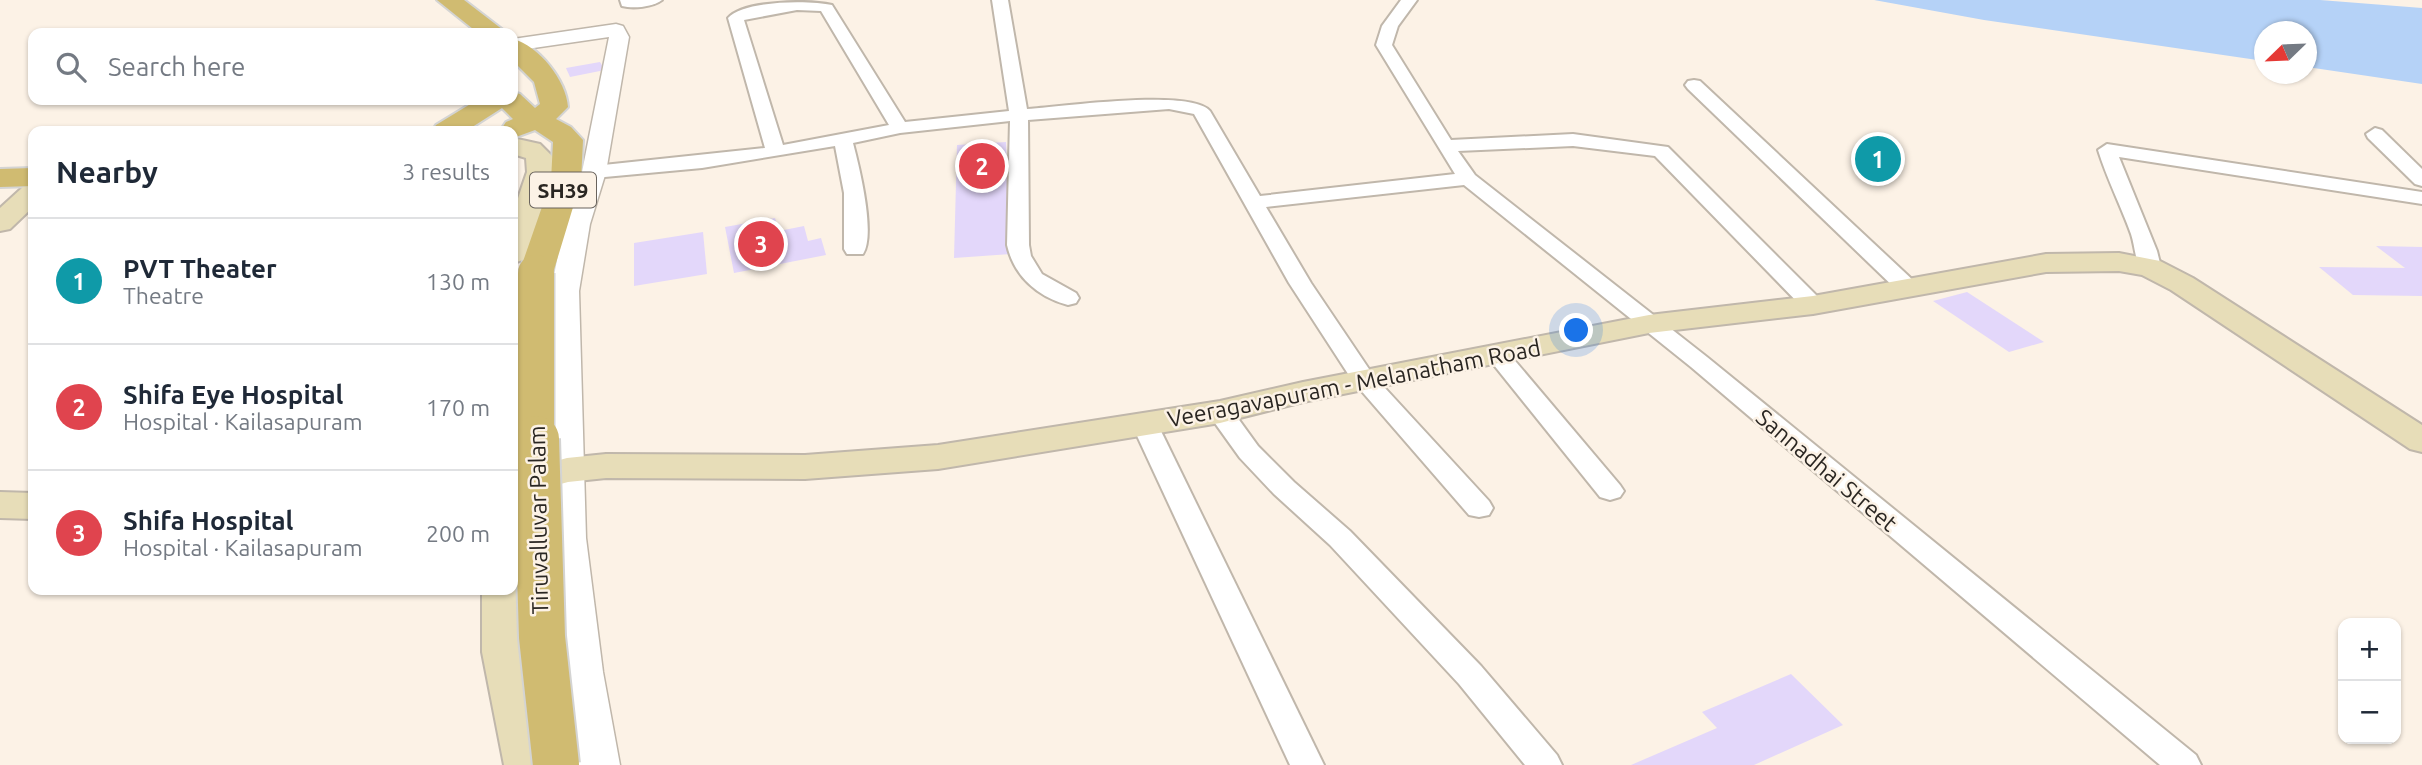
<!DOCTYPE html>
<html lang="en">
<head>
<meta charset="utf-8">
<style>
	:root { --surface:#fff; --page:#f6f6f7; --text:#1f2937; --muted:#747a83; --line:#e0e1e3; --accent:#b45309 }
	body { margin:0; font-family:Ubuntu,sans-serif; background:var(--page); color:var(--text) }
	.controls { position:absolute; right:21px; bottom:21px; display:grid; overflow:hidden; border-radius:14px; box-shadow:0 2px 5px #0004 }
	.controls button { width:63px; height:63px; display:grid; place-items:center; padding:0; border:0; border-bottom:2px solid var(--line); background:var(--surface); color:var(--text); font:35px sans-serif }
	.compass { position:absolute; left:2254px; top:21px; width:63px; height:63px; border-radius:50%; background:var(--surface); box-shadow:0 2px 5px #0004; rotate:247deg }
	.you { position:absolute; left:1577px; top:331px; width:24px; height:24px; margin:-18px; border:5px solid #fff; border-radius:50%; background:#1a73e8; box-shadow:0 0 0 10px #1a73e833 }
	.badge { display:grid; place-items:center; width:46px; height:46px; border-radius:50%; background:var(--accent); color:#fff; font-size:23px; font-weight:700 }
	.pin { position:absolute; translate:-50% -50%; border:4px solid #fff; box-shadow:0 2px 7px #0006 }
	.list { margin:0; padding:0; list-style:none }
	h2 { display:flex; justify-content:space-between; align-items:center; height:91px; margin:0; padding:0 28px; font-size:30px }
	h2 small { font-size:23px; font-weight:400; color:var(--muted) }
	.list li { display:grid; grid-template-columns:46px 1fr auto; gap:21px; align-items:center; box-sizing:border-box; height:126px; padding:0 28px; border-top:2px solid var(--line) }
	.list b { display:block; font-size:26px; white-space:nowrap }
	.list p { margin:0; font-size:23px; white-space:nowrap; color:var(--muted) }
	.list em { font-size:23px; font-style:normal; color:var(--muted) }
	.icon { flex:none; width:38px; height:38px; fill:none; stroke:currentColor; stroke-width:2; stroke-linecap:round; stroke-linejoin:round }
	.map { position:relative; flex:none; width:2422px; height:765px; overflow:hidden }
	.search { position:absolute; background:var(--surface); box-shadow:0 2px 5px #0004; left:28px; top:28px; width:490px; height:77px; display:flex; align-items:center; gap:18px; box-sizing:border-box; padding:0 24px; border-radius:14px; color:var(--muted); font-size:26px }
	.panel { position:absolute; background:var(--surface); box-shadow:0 2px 5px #0004; left:28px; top:126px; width:490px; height:469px; border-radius:14px }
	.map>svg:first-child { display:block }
</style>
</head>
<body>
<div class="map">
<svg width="2422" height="765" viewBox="0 0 2422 765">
	<rect width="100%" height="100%" fill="#fcf2e6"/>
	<!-- water -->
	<polygon fill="#b5d2f7" points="1874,0 2320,0 2422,8 2422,84 2307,67 2306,32 2264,32 2264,61 1984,20"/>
	<!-- building -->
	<g fill="#e3d7fa">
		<polygon points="600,62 605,70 570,77 566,68"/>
		<polygon points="1006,142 1011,254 954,258 957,145"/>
		<polygon points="775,218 779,231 804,226 808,241 821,238 826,255 734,273 725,227"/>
		<polygon points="703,232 707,274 634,286 634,243"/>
		<polygon points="2376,246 2422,247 2422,296 2353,295 2319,267 2405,268"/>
		<polygon points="1967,292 2044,342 2009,352 1933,301"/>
		<polygon points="1791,674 1843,725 1754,765 1631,765 1717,728 1702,712"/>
	</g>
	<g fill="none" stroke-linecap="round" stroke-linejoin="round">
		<defs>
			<g id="minor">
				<path d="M620,0H662C653,7 633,9 622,6Z"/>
				<path d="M992,0H1008L1027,109C1060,107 1191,88 1210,111L1260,196L1455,174L1376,45L1382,26L1401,0H1417L1398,26L1392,45L1451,140L1573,134L1668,147L1821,300L1824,305L1821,310H1805L1655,156L1573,146L1458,151L1475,175L1707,357L2196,755L2201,765H2160L1691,367L1464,185L1266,207L1311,283L1373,375L1489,501L1493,508L1489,515L1479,517L1469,515L1352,380L1289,283L1194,114L1169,109L1028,120L1029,245L1031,256L1042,274L1076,293L1079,298L1076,303L1068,305C1037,297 1014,276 1007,245L1010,121L900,133L853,143C859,166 876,234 863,254H847L844,249V193L835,146L702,168L594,178L584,172L594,166L765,148L728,18C744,0 810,0 832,5L905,122L1009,111ZM797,10L821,11L889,125L783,145L744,20Z"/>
				<polygon points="1694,80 1700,81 1916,283 1919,288 1916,293 1900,293 1688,89 1685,85 1688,81"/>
				<polygon points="2375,128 2382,130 2422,169 2422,186 2415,184 2368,138 2366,134"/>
				<path d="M2107,144L2422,192V204L2119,157L2157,251L2161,267L2158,272H2142C2135,261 2135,246 2131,234C2121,206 2107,179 2098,150Z"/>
				<polygon points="1497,347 1505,349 1620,485 1624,491 1620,497 1610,500 1600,497 1485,354 1489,349"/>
				<polygon points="1220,404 1229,406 1258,446 1294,482 1350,531 1481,666 1557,755 1562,765 1525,765 1459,684 1330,545 1274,494 1240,458 1207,412 1211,406"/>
				<polygon points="1145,417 1154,419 1158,425 1324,765 1290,765 1132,425 1136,419"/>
			</g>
			<polygon id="tertiary" points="616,24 623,26 629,37 606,172 590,224 579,291 586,538 603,672 620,765 578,765 565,672 552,538 551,291 564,224 582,172 609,37 513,51 513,39"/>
			<g id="secondary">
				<polygon points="513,138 540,144 552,156 553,172 527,254 523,260 513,263 513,213 527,172 526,158 513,154"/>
				<polygon points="33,185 33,207 10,229 0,231 0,208 23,187"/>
				<polygon points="2119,253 2160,261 2193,278 2422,425 2422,452 2410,449 2171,290 2142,275 2119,271 2046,272 1813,314 1649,333 1303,402 1220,423 938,469 805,479 606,478 568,482 513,497 513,473 567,458 606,454 805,455 938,445 1220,401 1303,382 1649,315 1813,296 2046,254"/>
				<polygon points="0,492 33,493 33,519 0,518"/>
				<polygon points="513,579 522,590 524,652 550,765 504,765 482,652 482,590 513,590"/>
			</g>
			<g id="primary">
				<polygon points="437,0 464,0 507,33 478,33"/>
				<path d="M513,39C539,46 566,80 568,107L556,119L571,127L583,140L581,181L553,273L548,280L536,283L524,280L519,273L551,181L553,142L535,130L516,137L513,136V131H504L502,128L506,122L513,119L502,108L466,131H432L436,125L477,100H513V92L520,94L535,108L540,104L534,82L513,61Z"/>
				<polygon points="33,168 33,186 0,187 0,169"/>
			</g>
		</defs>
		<!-- minor casing -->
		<use href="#minor" stroke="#c0b7ab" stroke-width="4"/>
		<!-- tertiary casing -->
		<use href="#tertiary" stroke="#c0b7ab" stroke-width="3"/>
		<!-- secondary casing -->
		<use href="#secondary" stroke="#c0b7ab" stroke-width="4"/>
		<!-- primary casing -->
		<use href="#primary" stroke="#d4d4d3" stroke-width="4"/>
		<!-- minor -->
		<use href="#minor" fill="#fff" fill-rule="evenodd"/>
		<!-- tertiary -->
		<use href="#tertiary" fill="#fff" fill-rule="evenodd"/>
		<!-- secondary -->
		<use href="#secondary" fill="#e7ddb8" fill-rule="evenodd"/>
		<!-- primary -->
		<use href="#primary" fill="#d0bb71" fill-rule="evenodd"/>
		<defs>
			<polyline id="primary-bridge-far1" points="536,273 536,440"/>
			<polyline id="primary-bridge" points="536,439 542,637 556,765"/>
		</defs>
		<!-- primary-bridge-far1 casing -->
		<use href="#primary-bridge-far1" stroke="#d4d4d3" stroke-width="39" stroke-linecap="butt"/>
		<!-- primary-bridge casing -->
		<use href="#primary-bridge" stroke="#d4d4d3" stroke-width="50" stroke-linecap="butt"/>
		<!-- primary-bridge-far1 -->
		<use href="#primary-bridge-far1" stroke="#d0bb71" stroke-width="36"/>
		<!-- primary-bridge -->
		<use href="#primary-bridge" stroke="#d0bb71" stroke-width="46"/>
	</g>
	<g text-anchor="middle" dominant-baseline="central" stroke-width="5" stroke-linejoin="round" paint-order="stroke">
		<!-- shield labels -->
		<rect fill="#fcf2e6" stroke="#69635d" stroke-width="2" x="530" y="172.5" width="66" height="35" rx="5"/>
		<g font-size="21" font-weight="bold" fill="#2a2622">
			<text x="563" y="190">SH39</text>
		</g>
		<!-- street labels -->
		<g font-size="23" fill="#2a2622" stroke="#fcf2e6">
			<text transform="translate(1354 383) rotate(-11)">Veeragavapuram - Melanatham Road</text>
			<text transform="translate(1827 470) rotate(40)">Sannadhai Street</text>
			<text transform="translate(538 520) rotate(-91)">Tiruvalluvar Palam</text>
		</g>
	</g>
</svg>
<div class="controls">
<button>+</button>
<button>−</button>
</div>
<svg class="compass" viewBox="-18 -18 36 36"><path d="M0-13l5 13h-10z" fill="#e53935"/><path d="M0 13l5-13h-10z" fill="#747a83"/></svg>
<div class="you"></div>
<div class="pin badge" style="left:1878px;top:159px;background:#0f9aa8">1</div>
<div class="pin badge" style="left:982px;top:166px;background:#e0444e">2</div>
<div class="pin badge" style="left:761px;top:244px;background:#e0444e">3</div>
<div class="search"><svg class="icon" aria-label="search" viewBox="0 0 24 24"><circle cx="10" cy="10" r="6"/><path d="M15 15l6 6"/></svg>Search here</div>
<section class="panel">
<h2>Nearby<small>3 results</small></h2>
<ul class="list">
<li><span class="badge" style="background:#0f9aa8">1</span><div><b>PVT Theater</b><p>Theatre</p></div><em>130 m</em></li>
<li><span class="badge" style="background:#e0444e">2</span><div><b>Shifa Eye Hospital</b><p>Hospital · Kailasapuram</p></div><em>170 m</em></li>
<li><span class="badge" style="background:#e0444e">3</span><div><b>Shifa Hospital</b><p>Hospital · Kailasapuram</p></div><em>200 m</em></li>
</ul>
</section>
</div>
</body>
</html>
